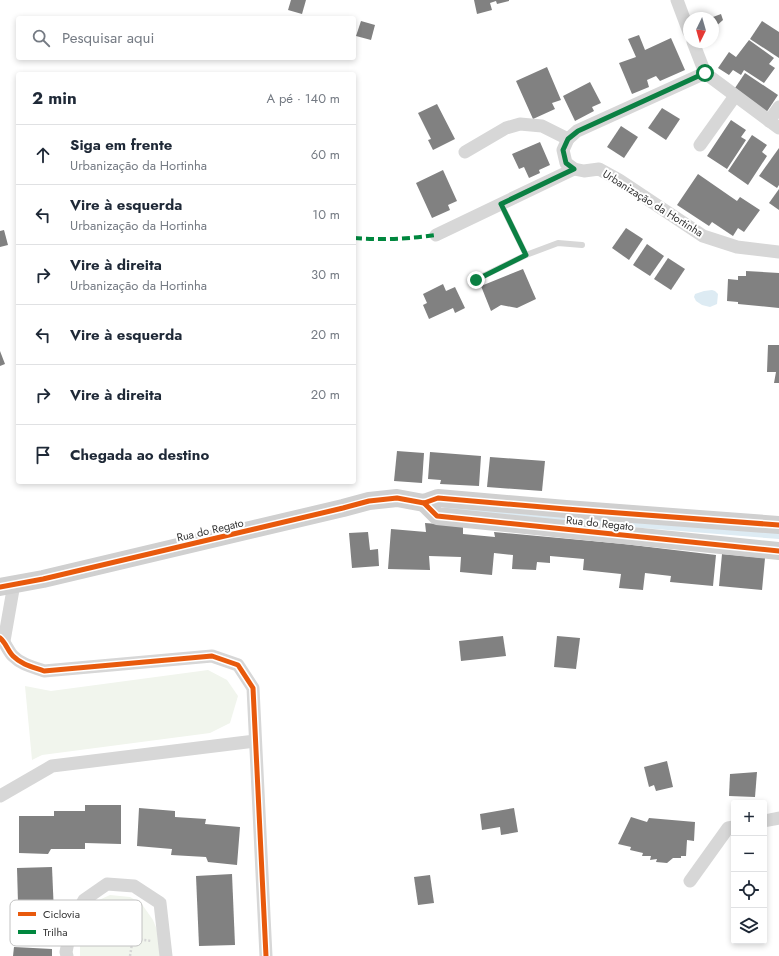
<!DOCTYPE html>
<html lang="pt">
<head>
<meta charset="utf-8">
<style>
	:root { --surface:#fff; --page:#f2f2f3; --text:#1f2937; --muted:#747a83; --line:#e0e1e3 }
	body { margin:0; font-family:Jost,sans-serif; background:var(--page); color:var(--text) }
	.controls { position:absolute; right:12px; bottom:12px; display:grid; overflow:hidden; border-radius:4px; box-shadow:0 2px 6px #0003 }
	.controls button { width:36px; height:36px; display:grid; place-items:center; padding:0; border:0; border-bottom:1px solid var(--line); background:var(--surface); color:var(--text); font:20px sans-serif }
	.compass { position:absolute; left:683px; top:12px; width:36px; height:36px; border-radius:50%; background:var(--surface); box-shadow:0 2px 6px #0003; rotate:185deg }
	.stop { position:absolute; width:12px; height:12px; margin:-9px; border:3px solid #0b8043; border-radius:50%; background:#fff }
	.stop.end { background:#0b8043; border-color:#fff; box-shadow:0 1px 4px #0008 }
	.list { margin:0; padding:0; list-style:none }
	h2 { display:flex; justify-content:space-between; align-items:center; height:52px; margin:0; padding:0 16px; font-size:17px }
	h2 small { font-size:13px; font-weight:400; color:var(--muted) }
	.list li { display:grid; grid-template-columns:26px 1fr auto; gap:12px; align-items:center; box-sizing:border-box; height:60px; padding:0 16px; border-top:1px solid var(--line) }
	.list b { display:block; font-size:15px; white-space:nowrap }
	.list p { margin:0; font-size:13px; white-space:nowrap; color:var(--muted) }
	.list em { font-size:13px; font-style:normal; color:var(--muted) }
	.icon { flex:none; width:22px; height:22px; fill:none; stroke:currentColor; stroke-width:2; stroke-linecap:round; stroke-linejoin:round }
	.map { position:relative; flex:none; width:779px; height:956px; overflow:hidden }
	.search { position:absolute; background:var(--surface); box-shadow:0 2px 6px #0003; left:16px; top:16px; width:340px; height:44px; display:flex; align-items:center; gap:10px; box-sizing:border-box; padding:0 14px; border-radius:4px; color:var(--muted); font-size:15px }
	.panel { position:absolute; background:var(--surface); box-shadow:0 2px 6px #0003; left:16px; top:72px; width:340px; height:412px; border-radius:4px }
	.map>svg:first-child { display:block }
</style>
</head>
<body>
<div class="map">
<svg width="779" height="956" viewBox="0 0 779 956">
	<rect width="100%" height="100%" fill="#fff"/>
	<!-- green -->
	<g fill="#f1f5ed">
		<polygon points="208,670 227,680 238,696 230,723 210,733 42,755 32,760 25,686 51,691"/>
		<polygon points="110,895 130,897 141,903 153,920 160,937 160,956 80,956 80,946 92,912 99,900"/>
	</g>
	<!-- water -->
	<g fill="#ddebf3">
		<polygon points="712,290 715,291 718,294 717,304 710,307 702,305 696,301 694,297 695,294 704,291"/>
		<polygon points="443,504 779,529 779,539 556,521 444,510"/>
	</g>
	<!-- building -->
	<g fill="#818181">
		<polygon points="291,0 306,0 302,14 288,10"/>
		<polygon points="474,0 509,0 509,1 497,4 496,1 490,3 492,10 477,14"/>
		<polygon points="721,14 723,20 713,29 713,17"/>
		<polygon points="361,21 375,25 371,40 356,36"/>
		<polygon points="762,21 779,32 779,58 750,39"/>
		<polygon points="639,35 645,50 671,38 685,70 660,81 656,76 647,80 649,87 632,94 619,63 636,57 628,39"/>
		<polygon points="749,40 774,58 769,64 775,68 764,83 744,70 741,75 733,70 729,75 718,68 729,52 736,57"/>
		<polygon points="547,67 561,100 552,103 555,109 533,119 516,81"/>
		<polygon points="745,73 778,95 766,113 733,91"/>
		<polygon points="590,82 601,103 592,107 594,111 575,121 563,96"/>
		<polygon points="437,104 455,139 433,150 428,140 431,139 418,113"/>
		<polygon points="662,108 680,119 666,140 648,128"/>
		<polygon points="731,120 746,130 741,137 746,140 727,169 707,156"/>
		<polygon points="621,126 638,137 624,158 607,147"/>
		<polygon points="752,135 767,145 762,152 767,156 748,185 728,171"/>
		<polygon points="540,142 550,165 539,170 540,173 529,178 524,167 519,169 512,154"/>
		<polygon points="779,148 779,185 777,188 759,176"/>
		<polygon points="443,170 457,201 448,205 450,210 432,218 416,183"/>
		<polygon points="698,174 737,201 740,197 760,210 744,232 738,228 733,236 712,222 709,226 677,205"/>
		<polygon points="779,189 779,210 769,203"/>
		<polygon points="626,228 643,239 629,260 612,248"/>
		<polygon points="4,230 8,245 0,247 0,231"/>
		<polygon points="647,244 664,256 650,276 633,265"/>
		<polygon points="668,258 685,269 671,290 654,279"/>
		<polygon points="523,269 536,299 517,308 501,305 491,311 481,286"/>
		<polygon points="746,271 779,273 779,308 738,304 738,302 727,301 728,279 738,280 738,276 746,276"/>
		<polygon points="443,284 446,291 455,287 465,308 455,313 453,308 429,319 423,305 427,303 423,294"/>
		<polygon points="768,345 779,345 779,383 774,383 776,372 767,372"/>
		<polygon points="0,351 5,364 0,366"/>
		<polygon points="397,451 424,453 422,483 394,481"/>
		<polygon points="430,452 481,456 479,486 440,484 441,480 428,479"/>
		<polygon points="490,457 545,461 542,491 487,487"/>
		<polygon points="425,523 463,526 463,534 495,537 494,532 624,544 716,555 713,586 670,582 671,576 645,573 643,590 619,588 621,574 583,570 584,559 550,556 550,563 537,562 536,570 512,569 513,555 494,553 492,575 460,572 461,557 429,556 430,570 388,569 391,529 426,532"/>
		<polygon points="368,532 370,550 378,549 379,566 352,568 349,533"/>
		<polygon points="722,554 765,558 762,590 719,586"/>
		<polygon points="503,636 506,656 461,661 459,641"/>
		<polygon points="557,636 580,638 576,669 554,667"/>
		<polygon points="667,761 673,787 656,791 654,785 649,787 644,767"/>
		<polygon points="757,772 755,797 729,796 730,774"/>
		<polygon points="85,805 121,805 121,844 85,843 85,849 51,849 48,854 19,853 19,816 54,816 54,811 85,811"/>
		<polygon points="139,808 175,811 175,817 206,819 205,824 240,827 237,865 208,862 206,857 171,855 172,849 137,846"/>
		<polygon points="514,808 518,832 501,835 500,827 482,830 480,814"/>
		<polygon points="631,817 647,822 649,818 695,822 694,841 687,840 686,856 681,856 681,858 673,858 667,863 656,862 657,859 650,860 651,856 642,856 643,853 630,850 631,847 618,844"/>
		<polygon points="52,867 55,937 19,938 17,868"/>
		<polygon points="232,874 235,945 199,946 196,876"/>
		<polygon points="430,875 434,903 418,905 414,877"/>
		<polygon points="14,947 52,949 52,956 13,956"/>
	</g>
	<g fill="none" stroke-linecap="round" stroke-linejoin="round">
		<!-- path -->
		<g stroke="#d6d6d6" stroke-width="2.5" stroke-dasharray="2 2" stroke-linecap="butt">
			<polyline points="85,931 151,941"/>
			<polyline points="130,956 133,938"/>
		</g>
		<!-- lane -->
		<g stroke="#d7d7d7" stroke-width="6">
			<polyline points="501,204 526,255 558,243 582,245"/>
			<polyline points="475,280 526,255"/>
		</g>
		<!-- street -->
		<g stroke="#d7d7d7" stroke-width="13">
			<polyline points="677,0 689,32"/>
			<polyline points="693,42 705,73"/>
			<polyline points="769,121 779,107"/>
			<polyline points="779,128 705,73 577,131 568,139 563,150 566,163 574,169 584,171 599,169 619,180 703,236 737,247 779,252"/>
			<polyline points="700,145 735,96"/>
			<polyline points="465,152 506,128 520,124 542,126 568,139"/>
			<polyline points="436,235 574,169"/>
			<path d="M0,638C6,643 8,651 13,656C22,665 33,667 44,671L212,656L238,665L253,688L266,956"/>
			<polyline points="4,641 14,584"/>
			<polyline points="0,796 52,766 255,741"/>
			<polyline points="764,821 779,818"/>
			<polyline points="690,881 728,828 734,827"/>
			<polyline points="67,956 66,952 72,922 84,900 107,884 134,886 160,903 166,956"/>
		</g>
		<!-- secondary -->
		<g stroke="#d0d0d0" stroke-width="18">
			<polyline points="424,503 437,516 564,529 779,551"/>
			<polyline points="0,587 43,579 343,508 369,501 397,498 424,503 438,498 566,509 779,525"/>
		</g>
		<!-- quiet -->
		<path stroke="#00873e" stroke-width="4" stroke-dasharray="8 4" stroke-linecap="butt" d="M354,238C381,240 409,239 436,235"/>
		<defs>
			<g id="cycleway">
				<polyline points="424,503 437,516 564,529 779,551"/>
				<polyline points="0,587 43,579 343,508 369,501 397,498 424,503 438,498 566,509 779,525"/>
				<path d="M0,638C6,643 8,651 13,656C22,665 33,667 44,671L212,656L238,665L253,688L266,956"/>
			</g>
		</defs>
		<!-- cycleway casing -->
		<use href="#cycleway" stroke="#fff" stroke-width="8"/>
		<!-- cycleway -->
		<use href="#cycleway" stroke="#e8590c" stroke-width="5"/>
	</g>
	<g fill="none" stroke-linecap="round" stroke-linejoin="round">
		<!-- route -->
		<polyline stroke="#0b8043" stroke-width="5" points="476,280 526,255 501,204 574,169 566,163 563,150 568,139 578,131 705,73"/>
	</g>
	<g text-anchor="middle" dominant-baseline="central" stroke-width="4" stroke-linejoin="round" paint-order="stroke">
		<!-- street labels -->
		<g font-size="11" fill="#333" stroke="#fff">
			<text transform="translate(653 203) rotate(32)">Urbanização da Hortinha</text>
			<text transform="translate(600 523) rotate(6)">Rua do Regato</text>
			<text transform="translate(210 530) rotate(-13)">Rua do Regato</text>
		</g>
	</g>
	<!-- legend -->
	<rect x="10" y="900" width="132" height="46" rx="6" fill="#fff" stroke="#c2c2c2" stroke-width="1"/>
	<rect x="18" y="912" width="18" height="4" fill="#e8590c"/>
	<rect x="18" y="930" width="18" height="4" fill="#00873e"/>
	<g font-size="11" fill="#333">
		<text x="43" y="918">Ciclovia</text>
		<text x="43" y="936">Trilha</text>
	</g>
</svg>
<div class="controls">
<button>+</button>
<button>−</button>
<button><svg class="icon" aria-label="locate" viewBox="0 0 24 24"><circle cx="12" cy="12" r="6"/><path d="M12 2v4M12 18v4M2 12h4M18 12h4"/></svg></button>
<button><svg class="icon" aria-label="layers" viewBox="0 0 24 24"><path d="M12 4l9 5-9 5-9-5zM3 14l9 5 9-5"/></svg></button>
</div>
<svg class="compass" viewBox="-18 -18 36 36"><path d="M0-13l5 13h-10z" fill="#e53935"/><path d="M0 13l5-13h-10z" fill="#747a83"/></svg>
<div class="stop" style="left:705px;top:73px"></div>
<div class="stop end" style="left:476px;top:280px"></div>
<div class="search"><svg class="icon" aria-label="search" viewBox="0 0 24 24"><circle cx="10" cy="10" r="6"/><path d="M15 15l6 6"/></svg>Pesquisar aqui</div>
<section class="panel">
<h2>2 min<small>A pé · 140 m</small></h2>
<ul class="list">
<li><svg class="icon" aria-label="ahead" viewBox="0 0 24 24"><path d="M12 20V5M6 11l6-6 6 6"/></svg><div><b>Siga em frente</b><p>Urbanização da Hortinha</p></div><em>60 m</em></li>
<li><svg class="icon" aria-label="left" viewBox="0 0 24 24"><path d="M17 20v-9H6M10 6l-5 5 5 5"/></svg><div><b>Vire à esquerda</b><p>Urbanização da Hortinha</p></div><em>10 m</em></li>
<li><svg class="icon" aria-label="right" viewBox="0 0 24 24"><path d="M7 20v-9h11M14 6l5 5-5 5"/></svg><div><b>Vire à direita</b><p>Urbanização da Hortinha</p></div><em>30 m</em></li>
<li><svg class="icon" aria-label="left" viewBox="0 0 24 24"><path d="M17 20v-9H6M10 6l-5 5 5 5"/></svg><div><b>Vire à esquerda</b></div><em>20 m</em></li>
<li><svg class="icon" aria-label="right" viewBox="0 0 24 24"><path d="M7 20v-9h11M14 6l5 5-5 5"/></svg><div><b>Vire à direita</b></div><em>20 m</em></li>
<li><svg class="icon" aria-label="arrive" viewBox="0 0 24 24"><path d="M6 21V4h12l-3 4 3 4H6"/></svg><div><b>Chegada ao destino</b></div></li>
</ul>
</section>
</div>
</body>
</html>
